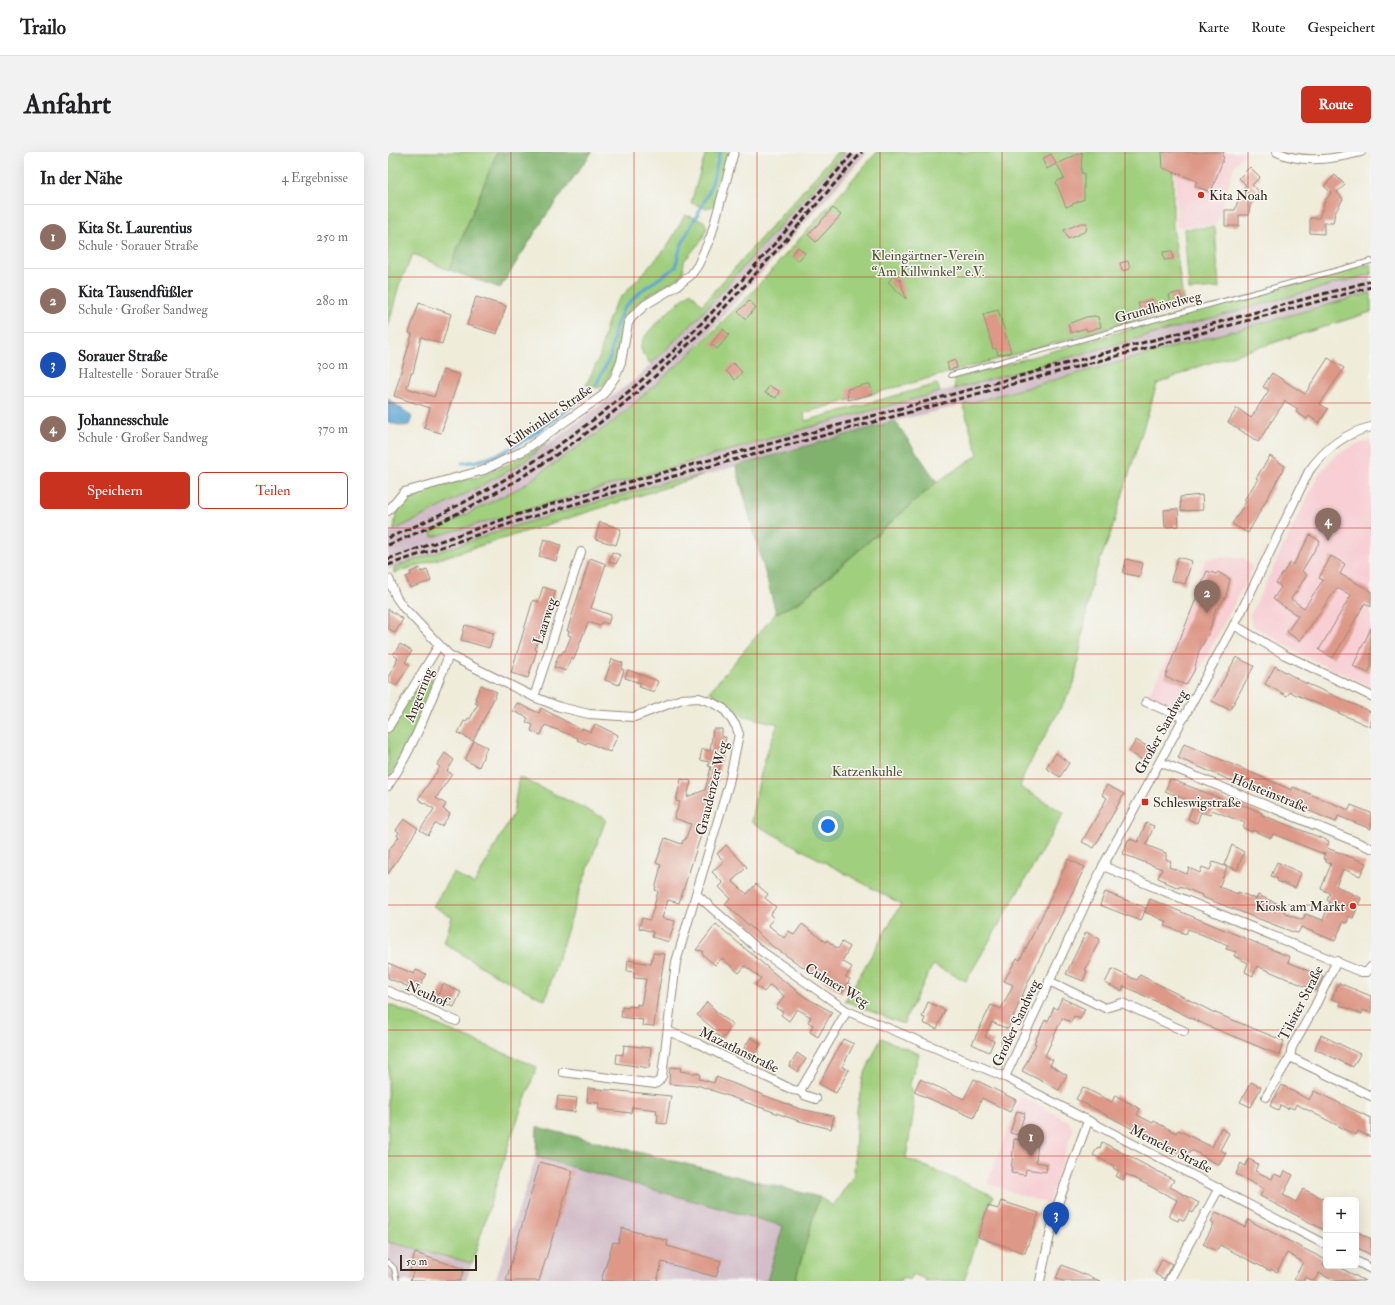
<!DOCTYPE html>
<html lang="de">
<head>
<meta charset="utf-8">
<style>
	:root { --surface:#fff; --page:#f2f2f2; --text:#202124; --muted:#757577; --line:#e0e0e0; --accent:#c8321e }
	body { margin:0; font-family:"IM FELL Double Pica",serif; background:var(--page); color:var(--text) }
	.controls { position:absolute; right:12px; bottom:12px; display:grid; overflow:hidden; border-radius:6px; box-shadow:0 4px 16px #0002 }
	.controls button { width:36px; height:36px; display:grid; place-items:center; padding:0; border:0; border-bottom:1px solid var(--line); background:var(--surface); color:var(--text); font:20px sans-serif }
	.scale { position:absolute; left:12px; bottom:10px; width:77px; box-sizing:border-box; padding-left:4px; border:2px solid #3b2a1e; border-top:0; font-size:11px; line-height:14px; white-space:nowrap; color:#3b2a1e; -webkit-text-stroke:3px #f6f6f2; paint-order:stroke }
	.you { position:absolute; left:440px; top:674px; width:14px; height:14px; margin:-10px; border:3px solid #fff; border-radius:50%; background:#1a73e8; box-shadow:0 0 0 6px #1a73e833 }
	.badge { display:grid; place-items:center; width:26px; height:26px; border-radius:50%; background:var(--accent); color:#fff; font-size:13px; font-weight:700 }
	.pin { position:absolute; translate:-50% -33px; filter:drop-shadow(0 1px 2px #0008) }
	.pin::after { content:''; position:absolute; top:21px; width:14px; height:12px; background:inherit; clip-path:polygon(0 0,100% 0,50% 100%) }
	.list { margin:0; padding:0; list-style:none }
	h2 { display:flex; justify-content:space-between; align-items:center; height:52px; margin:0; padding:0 16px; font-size:17px }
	h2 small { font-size:13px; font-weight:400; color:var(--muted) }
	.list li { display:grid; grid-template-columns:26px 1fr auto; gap:12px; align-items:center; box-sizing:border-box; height:64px; padding:0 16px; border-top:1px solid var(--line) }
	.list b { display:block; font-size:15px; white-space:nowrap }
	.list p { margin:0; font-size:13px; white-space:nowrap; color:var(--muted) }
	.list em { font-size:13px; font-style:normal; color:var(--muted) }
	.actions { display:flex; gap:8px; padding:12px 16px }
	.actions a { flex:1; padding:9px 0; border:1px solid var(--accent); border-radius:6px; text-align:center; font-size:14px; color:var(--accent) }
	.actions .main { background:var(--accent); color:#fff }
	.map { position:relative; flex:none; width:983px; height:1129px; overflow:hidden; border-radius:6px }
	header { display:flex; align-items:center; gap:24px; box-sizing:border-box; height:56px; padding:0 20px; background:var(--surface); border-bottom:1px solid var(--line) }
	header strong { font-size:19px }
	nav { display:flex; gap:22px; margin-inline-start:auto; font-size:14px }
	.intro { display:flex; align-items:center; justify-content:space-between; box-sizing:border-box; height:96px; padding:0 24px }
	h1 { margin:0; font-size:28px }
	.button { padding:10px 18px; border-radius:6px; background:var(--accent); color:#fff; font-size:14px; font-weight:700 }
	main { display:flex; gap:24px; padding:0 24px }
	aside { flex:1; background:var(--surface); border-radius:6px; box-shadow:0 4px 16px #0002 }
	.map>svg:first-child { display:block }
</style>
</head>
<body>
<header>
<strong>Trailo</strong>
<nav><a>Karte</a><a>Route</a><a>Gespeichert</a></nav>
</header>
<div class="intro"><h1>Anfahrt</h1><a class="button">Route</a></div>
<main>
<aside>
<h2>In der Nähe<small>4 Ergebnisse</small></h2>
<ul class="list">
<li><span class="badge" style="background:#8d6e63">1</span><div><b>Kita St. Laurentius</b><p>Schule · Sorauer Straße</p></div><em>250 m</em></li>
<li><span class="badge" style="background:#8d6e63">2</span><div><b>Kita Tausendfüßler</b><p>Schule · Großer Sandweg</p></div><em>280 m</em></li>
<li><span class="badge" style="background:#1a4fb4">3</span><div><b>Sorauer Straße</b><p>Haltestelle · Sorauer Straße</p></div><em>300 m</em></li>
<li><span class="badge" style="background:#8d6e63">4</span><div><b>Johannesschule</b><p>Schule · Großer Sandweg</p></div><em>370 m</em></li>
</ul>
<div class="actions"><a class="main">Speichern</a><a>Teilen</a></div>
</aside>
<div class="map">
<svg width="983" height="1129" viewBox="0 0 983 1129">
	<rect width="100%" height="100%" fill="#f6f6f2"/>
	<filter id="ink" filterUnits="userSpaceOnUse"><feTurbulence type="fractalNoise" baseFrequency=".025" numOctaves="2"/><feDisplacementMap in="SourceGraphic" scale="8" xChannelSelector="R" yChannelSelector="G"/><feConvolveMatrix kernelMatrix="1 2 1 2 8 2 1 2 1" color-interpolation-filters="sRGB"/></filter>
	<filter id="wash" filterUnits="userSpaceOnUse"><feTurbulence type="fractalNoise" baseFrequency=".012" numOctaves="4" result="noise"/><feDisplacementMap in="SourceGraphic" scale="16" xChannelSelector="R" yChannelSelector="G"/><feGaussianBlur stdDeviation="0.9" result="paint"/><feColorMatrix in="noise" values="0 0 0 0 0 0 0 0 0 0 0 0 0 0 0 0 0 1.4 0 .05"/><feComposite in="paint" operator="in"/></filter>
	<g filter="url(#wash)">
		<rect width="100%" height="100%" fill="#efecda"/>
		<!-- built -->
		<g fill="#f7cfd4">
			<polygon points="789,0 857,0 847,13 828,73 789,75 787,10"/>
			<polygon points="983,288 983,535 913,503 864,473 862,464 930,323 948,303 968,292"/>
			<polygon points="837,405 856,406 863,413 864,418 789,560 758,548 780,505 818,407"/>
			<polygon points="633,944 681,969 685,978 660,1052 599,1031"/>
		</g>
		<!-- industrial -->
		<g fill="#d2bdc8">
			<polygon points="457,0 479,0 303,201 225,270 133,335 43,380 45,385 419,276 983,122 983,141 575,253 507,269 314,324 278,330 220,347 127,374 0,417 0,380 40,362 121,318 151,299 250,225 309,167"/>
			<polygon points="148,1005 395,1074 379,1129 107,1129"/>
			<polygon points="0,1090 84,1111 78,1129 0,1129"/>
		</g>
		<!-- green -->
		<g fill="#a0cf7e" stroke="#6e7c4e">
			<polygon points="0,0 109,0 61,118 25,102 11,133 0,176"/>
			<polygon points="318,0 341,0 326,54 317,56 303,51"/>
			<path d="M449,0H457L309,167L263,212C258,206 253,202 253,194C253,181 292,150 303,140L314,153Z"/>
			<polygon points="489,0 785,0 785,75 796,155 416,261 417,269 549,232 552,240 419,276 45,385 43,380 133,335 225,270 303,201 366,138"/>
			<polygon points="297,63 316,69 319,76 313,89 296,109 295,120 291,126 257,145 246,154 237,167 229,206 217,232 211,236 198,233 212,204 218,175 227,152 279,95"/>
			<polygon points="827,75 831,136 801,138 796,77"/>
			<polygon points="983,112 983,122 567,237 566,227 799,161"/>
			<path d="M983,141V160L815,213L769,232L722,383L704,429L686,532L637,620L632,635L676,661L578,829L545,813L515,872L457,849L513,752L363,670C369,635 376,604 390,572L348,562L322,539L388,461L412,450L549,330L590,303L575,253Z"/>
			<path d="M158,291C142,309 118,320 96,332C66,348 37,364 6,378C7,365 10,347 23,341C39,333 71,330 89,325C114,317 136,304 158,291Z"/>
			<polygon points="314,324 6,421 6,415 127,374 220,347 278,330"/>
			<path d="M38,525L43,526L47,531C34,565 20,597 0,627V580L32,529Z"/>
			<polygon points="131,625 218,667 192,738 157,848 102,820 56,791 64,765 45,754 65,721 86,732 125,662"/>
			<polygon points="0,852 149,915 122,988 84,1111 0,1090"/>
			<polygon points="493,886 531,902 522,932 526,957 518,1006 606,1044 600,1054 576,1129 537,1129 538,1127 524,1122 522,1128 514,1125 512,1129 407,1129 431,1045 445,1054 466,1023 469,958 475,925"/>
		</g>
		<!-- forest -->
		<g fill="#80b26d" stroke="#5e6e46">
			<polygon points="109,0 204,0 157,65 112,136 61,118"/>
			<polygon points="507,269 549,330 411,450 388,461 348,314"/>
			<polygon points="149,975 431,1045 407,1129 379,1129 395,1074 148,1005"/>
		</g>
		<!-- water -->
		<polygon fill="#5aa5d2" stroke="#4a6878" points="0,247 21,262 24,265 21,273 14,274 0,270"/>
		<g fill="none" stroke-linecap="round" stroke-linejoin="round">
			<!-- stream -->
			<g stroke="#5aa5d2" stroke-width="3">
				<path d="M208,233L222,205L228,174L235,157L254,138L288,115C290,90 310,65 320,42C326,29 328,14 332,0"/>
				<path d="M74,311C120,309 159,271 195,246"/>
			</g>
		</g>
		<g id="blocks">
			<!-- building -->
			<g fill="#dd9887">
				<polygon points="694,0 693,21 696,21 696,47 678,55 668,30 676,26 669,12"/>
				<polygon points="774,0 836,0 834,4 836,5 823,40 807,34 809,29 775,16"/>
				<polygon points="663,2 668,12 659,17 654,7"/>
				<polygon points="862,15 872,25 864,33 871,39 862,53 861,63 851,63 851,74 837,74 837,58 847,58 852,42 858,33 851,26"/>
				<polygon points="947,23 957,33 949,40 955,47 947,61 945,71 936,71 936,82 922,81 922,66 931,66 937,49 943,41 936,34"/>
				<polygon points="445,56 453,63 428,90 420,83"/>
				<polygon points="693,71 699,71 698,79 680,87 676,78"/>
				<polygon points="410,95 417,101 410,109 403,103"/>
				<polygon points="784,99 785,107 776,108 775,100"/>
				<polygon points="740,109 742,117 734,119 732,111"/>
				<polygon points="506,124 511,128 512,127 518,147 500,130"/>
				<polygon points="792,140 794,148 783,151 781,143"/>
				<polygon points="88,145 118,154 109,182 79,173"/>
				<polygon points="764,147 767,157 753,161 750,151"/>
				<polygon points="361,149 368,155 358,167 350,160"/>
				<polygon points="31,151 63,162 54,192 33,185 25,221 23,221 19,236 46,245 55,218 72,223 53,281 36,276 42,256 6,244 24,182 21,181"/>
				<polygon points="610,158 623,200 610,203 608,196 605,197 595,162"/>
				<polygon points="707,164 710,165 713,175 699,179 698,176 683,181 680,172 698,165"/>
				<polygon points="335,177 341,183 329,197 323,192"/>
				<polygon points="940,206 956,216 932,252 940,257 931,271 921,264 919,267 908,260 910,257 897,249 870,290 840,270 849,256 863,266 881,238 875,235 884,221 917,242"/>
				<polygon points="567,208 569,216 561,218 559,211"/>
				<polygon points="345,211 354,220 347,228 338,219"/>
				<polygon points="480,232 482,232 485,242 460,248 459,237"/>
				<polygon points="381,234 391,239 388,246 377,241"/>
				<polygon points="882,304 897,314 860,381 844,372 858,350 856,348 870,327 868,326"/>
				<polygon points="814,343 815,358 793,359 792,345"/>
				<polygon points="790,357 791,374 777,375 776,358"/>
				<polygon points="212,370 233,377 228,393 207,387"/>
				<polygon points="922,383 932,389 914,419 919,423 903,447 916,456 935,428 931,426 943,404 957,412 952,422 983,439 983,455 977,451 945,506 931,498 963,443 949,436 912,489 899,480 910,464 885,447 893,435 888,431 902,411 905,413"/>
				<polygon points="156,387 173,393 168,409 151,404"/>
				<polygon points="224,400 232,403 228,412 221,410"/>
				<polygon points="790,405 804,409 797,432 783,428"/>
				<polygon points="202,406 218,412 203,456 223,463 220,472 214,470 212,474 200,470 186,507 183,506 178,519 166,515 171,502 173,503 175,499 177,499 183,484 180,483 181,479 179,479"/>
				<polygon points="738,407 755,411 752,425 735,421"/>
				<polygon points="32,416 33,420 39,418 43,429 22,436 18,425 23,423 22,420"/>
				<polygon points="819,419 828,422 830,420 842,427 838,444 830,456 828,456 821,481 811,499 806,519 798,533 777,525"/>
				<polygon points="155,435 168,439 147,497 149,498 140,526 123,521 145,448 150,450"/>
				<polygon points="0,457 15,467 7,481 0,476"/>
				<polygon points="77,473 106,481 101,496 73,488"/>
				<polygon points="983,476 983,515 980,521 965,514"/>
				<polygon points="12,492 24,499 17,510 22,513 8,534 0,529 0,525 9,510 8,509 10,506 5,503"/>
				<polygon points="848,505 866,514 842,558 824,549"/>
				<polygon points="224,507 235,511 233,517 236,518 231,533 217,528"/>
				<polygon points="887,514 913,529 983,560 983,575 902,540 899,544 877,532"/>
				<polygon points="240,518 270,529 266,540 251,535 253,531 237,526"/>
				<polygon points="93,533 109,540 85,589 70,581 76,569 78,570 80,566 82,567 86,559 90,552 87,551 89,548 87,547"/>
				<polygon points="129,551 151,561 153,556 194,578 194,576 203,580 207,572 230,583 222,600 199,590 198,592 189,588 190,586 157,573 153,583 143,579 145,573 138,570 140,566 125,559"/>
				<polygon points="325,577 334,577 334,585 338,585 326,643 291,751 280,748 274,766 287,769 281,790 264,785 265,780 251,776 254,766 262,768 266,754 270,739 267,738 273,713 268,711 277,686 294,692 295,688 297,688 303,672 286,666 292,650 288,649 293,627 303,629 299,645 317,638 323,615 320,614 321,610 312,608 314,597 322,599"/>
				<polygon points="748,588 762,596 755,608 741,600"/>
				<polygon points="86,589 99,595 91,615 77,608"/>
				<polygon points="796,592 904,638 905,635 961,658 963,653 983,661 983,677 950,664 948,670 890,646 889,648 790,606"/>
				<polygon points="57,601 66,608 59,619 64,622 48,646 58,652 55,657 62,662 54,674 47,672 40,683 32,678 46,657 30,647 52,615 49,613"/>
				<polygon points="668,601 681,611 672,625 658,616"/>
				<polygon points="782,627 850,653 850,652 858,654 874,661 874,663 941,689 939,696 978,711 972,724 955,717 948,734 973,746 965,766 961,764 959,771 955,770 947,789 913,775 910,781 905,780 814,745 814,743 792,734 791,736 777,730 777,729 770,726 774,717 735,702 740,688 742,687 750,690 758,671 766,674 758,693 778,701 778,707 783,709 781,715 799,722 801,716 812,721 814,715 822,718 825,710 839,715 831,735 850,742 850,740 868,747 870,743 879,747 895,754 894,756 898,762 915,768 917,762 935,768 942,750 939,748 942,741 933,737 943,712 938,710 938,708 935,706 937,701 936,702 885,682 883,686 864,678 864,680 855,676 857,671 824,658 822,663 813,660 809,671 800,667 806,651 777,639"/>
				<polygon points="719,633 736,642 706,696 694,690 719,646 714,643"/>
				<polygon points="16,667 30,676 0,722 0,699 11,685 9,684 11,680 8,678"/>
				<polygon points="338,693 359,715 344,729 359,742 368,732 380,742 377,746 388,755 382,763 386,766 380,773 396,786 401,779 406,783 414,772 438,790 439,788 450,797 454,790 462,795 454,809 464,815 458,825 462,827 454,841 384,794 337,752 342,746 331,735 335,731 324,720 336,709 329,702"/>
				<polygon points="844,693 856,700 849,718 836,713"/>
				<polygon points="680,707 697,715 641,828 620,877 604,870 597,885 606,889 601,900 584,892 603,853 613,857 625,833 616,829 629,806 632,808 658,756"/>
				<polygon points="889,710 913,721 907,736 889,729 890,727 883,724"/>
				<polygon points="717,740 758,756 753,769 712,753"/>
				<polygon points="762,747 902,805 900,810 935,825 928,839 869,814 865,824 857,820 860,811 846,804 848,800 838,797 840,793 800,777 798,782 777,774 779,770 757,760"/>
				<polygon points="328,772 392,826 417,845 444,860 430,885 422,880 425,873 420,870 423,865 409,857 401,869 393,863 395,860 388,856 396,844 382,833 376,840 367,833 373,826 357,814 351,821 334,806 327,813 314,802 315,799 308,798"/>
				<polygon points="698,780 712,787 697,818 699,819 695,829 678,822"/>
				<polygon points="265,801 277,802 270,842 266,874 254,873 255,868 233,865 234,855 240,856 241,854 249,855 249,852 253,853 258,827 246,826 246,820 239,819 240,808 263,812"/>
				<polygon points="0,811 26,822 28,818 38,822 30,839 0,826"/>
				<polygon points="724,817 749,828 752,823 825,860 896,889 891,903 818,873 736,834 734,839 717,831"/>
				<polygon points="951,831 983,844 983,861 975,858 974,862 952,853 953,850 944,847"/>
				<polygon points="55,832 73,840 66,855 48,847"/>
				<polygon points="674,846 697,857 692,867 686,864 683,870 674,866 657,904 665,908 662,913 679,923 671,938 634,919 648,892 646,891 657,868 660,869 666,855 669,857"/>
				<polygon points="319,850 328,859 328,860 345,872 335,887 324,879 326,877 309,863"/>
				<polygon points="540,850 557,858 549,877 535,871 537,866 534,865"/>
				<polygon points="933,883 972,902 965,915 927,897"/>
				<polygon points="363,885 373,892 365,905 355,898"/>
				<polygon points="455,887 466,892 454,915 461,918 448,941 431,932"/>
				<polygon points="236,893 263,896 261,916 228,911 229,902 235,903"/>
				<polygon points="409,901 418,907 410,920 401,914"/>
				<polygon points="282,915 293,916 292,919 312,922 311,927 319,929 326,931 328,925 412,957 446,964 443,977 411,969 312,934 281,932"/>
				<polygon points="532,927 576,947 586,927 628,948 622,960 594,946 586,966 526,940"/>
				<polygon points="863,930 873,935 863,955 852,950"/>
				<polygon points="894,933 921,948 926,939 983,966 983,985 970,979 968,983 908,952 906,957 901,955 900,957 893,953 890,958 882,954"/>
				<polygon points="695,935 724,950 727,943 752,957 749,963 765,971 766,969 788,981 790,978 824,995 833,976 841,981 832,998 838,1001 831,1013 806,999 802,999 798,1005 688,947"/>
				<polygon points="200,936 283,944 278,972 269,971 270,962 268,962 269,958 244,955 243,961 210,957 211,951 199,950"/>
				<polygon points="170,944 189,946 187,960 168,958"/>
				<polygon points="629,959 637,961 630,983 622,981"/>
				<polygon points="626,987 650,990 648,1010 659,1012 658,1020 638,1017 637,1023 623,1021"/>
				<polygon points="714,990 786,1028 782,1035 811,1051 805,1061 801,1059 796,1069 791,1066 790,1069 781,1065 789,1048 738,1022 735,1028 728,1024 731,1019 725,1016 726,1014 705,1003 710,995 712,996"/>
				<polygon points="861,1007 870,1012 867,1019 884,1027 886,1022 894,1025 897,1019 905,1023 895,1043 908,1050 915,1037 938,1048 938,1079 872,1044 876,1037 848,1022 853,1011 857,1014"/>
				<polygon points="152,1010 185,1019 151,1129 118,1129"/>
				<polygon points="613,1049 651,1061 637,1101 590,1085 600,1054 610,1057"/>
				<polygon points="828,1060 857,1075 860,1068 938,1108 935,1114 949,1114 977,1129 946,1129 931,1121 926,1129 917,1125 915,1129 910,1129 906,1127 915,1110 899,1101 889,1120 883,1117 882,1119 832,1093 828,1099 815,1092 826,1072 823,1070"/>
				<polygon points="234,1076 280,1089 279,1094 333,1109 328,1125 274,1110 269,1129 213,1129 225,1090 230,1091"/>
				<polygon points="968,1079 983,1087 983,1103 968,1095"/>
				<polygon points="27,1101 76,1117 72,1129 22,1129 25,1120 22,1119"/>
				<polygon points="774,1107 784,1112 776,1127 767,1122"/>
				<polygon points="674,1113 712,1129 674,1129 668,1126"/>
			</g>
		</g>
	</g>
	<g filter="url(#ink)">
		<use href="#blocks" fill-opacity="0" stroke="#958b7c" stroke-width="1"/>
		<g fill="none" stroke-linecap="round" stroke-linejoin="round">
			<defs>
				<g id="lane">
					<polyline points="563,223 983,109"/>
					<polyline points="0,1110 6,1116 9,1129"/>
				</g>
				<g id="street">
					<path d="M889,0C914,12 947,7 973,0"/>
					<polyline points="0,359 16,340 96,318 135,299 214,244 227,225 233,210 240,171 244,165 257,153 290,133 303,123 310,113 323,84 346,0"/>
					<polyline points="1,427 8,445 15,455 61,503 146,545 172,555 201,562 246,565 294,547 311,546 323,550 336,557 348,574 351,582 341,631 288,810 274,924 271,929 267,932 175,920"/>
					<polyline points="846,473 897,503 983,544"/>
					<polyline points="146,545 193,400"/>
					<polyline points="758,550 796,566"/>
					<polyline points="0,576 51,493"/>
					<polyline points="772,610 983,696"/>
					<path d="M0,634C29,590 42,550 61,503"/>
					<polyline points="715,714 973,820 979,820 983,815"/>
					<polyline points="308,742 369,796 459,859 617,925 938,1093"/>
					<polyline points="661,829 717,856 734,851 796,879"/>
					<polyline points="0,839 68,869"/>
					<polyline points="280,879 311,892 405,938 412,939 459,859"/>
					<polyline points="902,905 983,944"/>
					<path d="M617,925L715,714L852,462L921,319C936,298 957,281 983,275"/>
					<polyline points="412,939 416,943 428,947"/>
					<polyline points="878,945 902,905 904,895 926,856 949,809"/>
					<polyline points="968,1109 983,1117"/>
					<polyline points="652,1129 667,1060 700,969"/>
					<polyline points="781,1129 831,1036"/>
				</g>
			</defs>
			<!-- lane casing -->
			<use href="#lane" stroke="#958b7c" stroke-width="6"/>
			<!-- street casing -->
			<use href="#street" stroke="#958b7c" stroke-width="10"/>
			<!-- lane -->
			<use href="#lane" stroke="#fff" stroke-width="4"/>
			<!-- street -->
			<use href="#street" stroke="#fff" stroke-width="8"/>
			<!-- rail -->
			<g stroke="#3b2a1e" stroke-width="3" stroke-dasharray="6 3" stroke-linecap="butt">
				<path d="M0,386C103,343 196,283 277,207C345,143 405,70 466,0"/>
				<path d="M0,393C104,351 201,288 282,210C351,145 412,71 474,0"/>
				<polyline points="0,407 128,363 218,336 983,129"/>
				<polyline points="0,413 130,369 220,342 983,135"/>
			</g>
		</g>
	</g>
	<!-- grid -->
	<path fill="none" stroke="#c8321e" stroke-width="1" stroke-opacity="0.55" d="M123,0V1129M246,0V1129M369,0V1129M492,0V1129M614,0V1129M737,0V1129M860,0V1129M0,125H983M0,251H983M0,376H983M0,502H983M0,627H983M0,753H983M0,878H983M0,1004H983"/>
	<!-- markers -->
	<g fill="#c8321e" stroke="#f6f6f2" stroke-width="1.5">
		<circle cx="813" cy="43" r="4"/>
		<rect x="753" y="646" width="8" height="8" rx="2"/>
		<circle cx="965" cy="754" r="4"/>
	</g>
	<g text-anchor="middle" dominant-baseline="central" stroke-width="3" stroke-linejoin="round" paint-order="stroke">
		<!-- poi labels -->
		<g font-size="14" fill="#3b2a1e" stroke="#f6f6f2" text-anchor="start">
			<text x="821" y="43">Kita Noah</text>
			<text x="765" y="650">Schleswigstraße</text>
			<text x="957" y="754" text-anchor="end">Kiosk am Markt</text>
		</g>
		<!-- park labels -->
		<g font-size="14" fill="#545336" stroke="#f6f6f2">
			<text x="540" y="103">Kleingärtner-Verein<tspan x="540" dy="16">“Am Killwinkel” e.V.</tspan></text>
			<text x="479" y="619">Katzenkuhle</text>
		</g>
		<!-- street labels -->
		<g font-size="14" fill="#3b2a1e" stroke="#f6f6f2">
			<text transform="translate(770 155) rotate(-15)">Grundhövelweg</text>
			<text transform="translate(161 264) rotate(-34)">Killwinkler Straße</text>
			<text transform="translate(157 469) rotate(-72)">Laarweg</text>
			<text transform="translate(31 543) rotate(-69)">Angerring</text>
			<text transform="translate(773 580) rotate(-61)">Großer Sandweg</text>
			<text transform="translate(324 636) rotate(-76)">Graudenzer Weg</text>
			<text transform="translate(882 641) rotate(22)">Holsteinstraße</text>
			<text transform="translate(449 833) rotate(31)">Culmer Weg</text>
			<text transform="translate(39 842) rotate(24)">Neuhof</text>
			<text transform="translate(913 851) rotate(-63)">Tilsiter Straße</text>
			<text transform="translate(628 871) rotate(-65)">Großer Sandweg</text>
			<text transform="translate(351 898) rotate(26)">Mazatlanstraße</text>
			<text transform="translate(783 997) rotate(27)">Memeler Straße</text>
		</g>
	</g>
</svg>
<div class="controls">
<button>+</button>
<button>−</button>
</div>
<div class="scale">50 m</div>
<div class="you"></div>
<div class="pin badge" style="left:643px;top:1005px;background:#8d6e63">1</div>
<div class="pin badge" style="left:819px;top:461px;background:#8d6e63">2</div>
<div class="pin badge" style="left:668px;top:1083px;background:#1a4fb4">3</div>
<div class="pin badge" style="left:940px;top:389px;background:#8d6e63">4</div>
</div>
</main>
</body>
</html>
